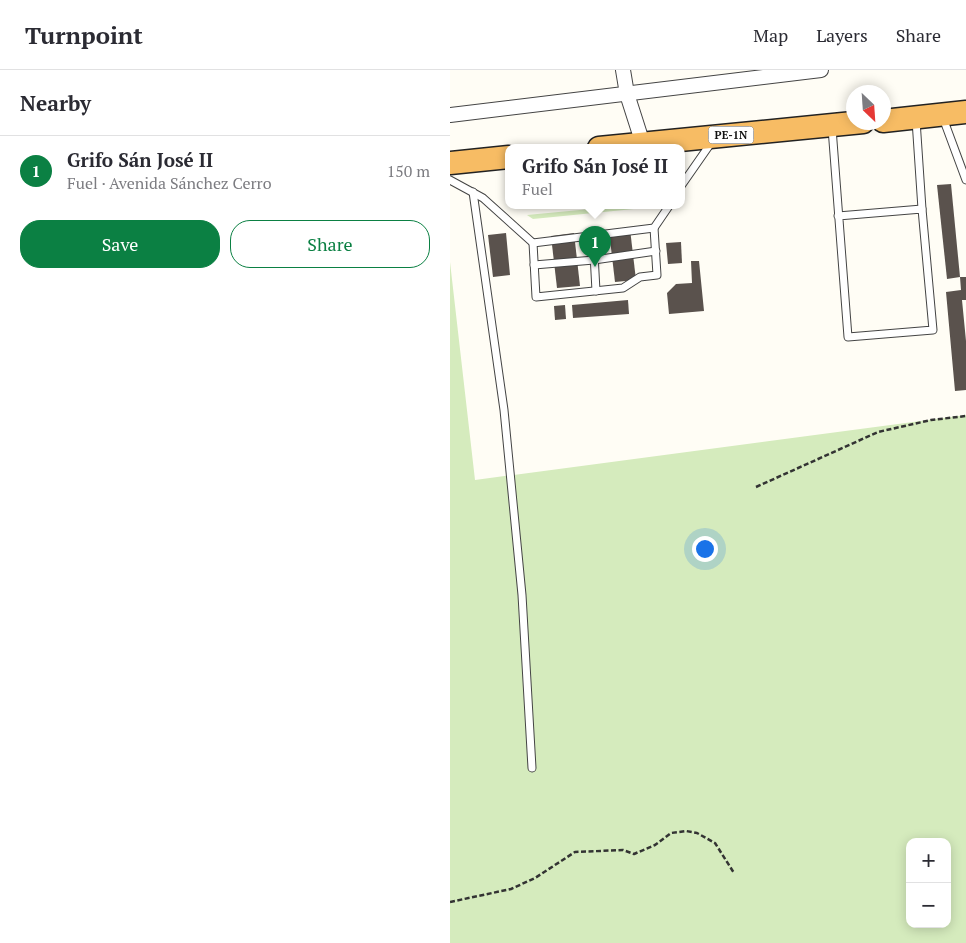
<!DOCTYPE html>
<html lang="en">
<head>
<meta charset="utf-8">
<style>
	:root { --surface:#fff; --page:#f2f2f3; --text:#2b2b33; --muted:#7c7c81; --line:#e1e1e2; --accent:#0b8043 }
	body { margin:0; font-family:"PT Serif",serif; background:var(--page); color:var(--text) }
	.controls { position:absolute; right:15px; bottom:15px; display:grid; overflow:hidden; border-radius:10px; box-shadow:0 2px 12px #0003 }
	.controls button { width:45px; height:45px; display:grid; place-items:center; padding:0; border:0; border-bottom:1px solid var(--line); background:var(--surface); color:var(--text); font:25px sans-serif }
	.compass { position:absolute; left:396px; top:15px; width:45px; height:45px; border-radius:50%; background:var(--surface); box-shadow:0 2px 12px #0003; rotate:155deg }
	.you { position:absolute; left:254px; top:478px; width:18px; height:18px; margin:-12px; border:4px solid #fff; border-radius:50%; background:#1a73e8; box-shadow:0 0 0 8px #1a73e833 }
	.badge { display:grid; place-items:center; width:32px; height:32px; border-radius:50%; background:var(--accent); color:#fff; font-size:16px; font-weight:700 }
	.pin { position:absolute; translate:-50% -41px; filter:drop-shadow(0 1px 2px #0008) }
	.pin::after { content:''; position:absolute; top:26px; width:18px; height:15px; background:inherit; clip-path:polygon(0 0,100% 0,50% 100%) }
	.popup { position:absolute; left:55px; top:74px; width:180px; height:65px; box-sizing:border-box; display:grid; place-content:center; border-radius:10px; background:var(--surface); filter:drop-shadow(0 1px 4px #0005); font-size:16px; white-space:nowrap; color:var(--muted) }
	.popup b { font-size:19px; color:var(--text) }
	.popup::after { content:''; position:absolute; left:50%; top:100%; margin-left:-10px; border:10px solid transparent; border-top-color:var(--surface) }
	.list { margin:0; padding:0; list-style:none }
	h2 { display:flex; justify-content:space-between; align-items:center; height:65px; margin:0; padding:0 20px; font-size:21px }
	h2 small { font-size:16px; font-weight:400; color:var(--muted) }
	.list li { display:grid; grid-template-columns:32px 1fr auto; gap:15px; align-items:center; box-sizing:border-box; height:70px; padding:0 20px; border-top:1px solid var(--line) }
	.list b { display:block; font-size:19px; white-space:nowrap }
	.list p { margin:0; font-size:16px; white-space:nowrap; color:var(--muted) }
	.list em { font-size:16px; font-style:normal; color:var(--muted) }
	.actions { display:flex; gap:10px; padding:15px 20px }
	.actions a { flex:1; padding:11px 0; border:1px solid var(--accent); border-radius:20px; text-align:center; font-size:18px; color:var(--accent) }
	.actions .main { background:var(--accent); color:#fff }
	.map { position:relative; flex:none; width:516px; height:873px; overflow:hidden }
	header { display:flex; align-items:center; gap:30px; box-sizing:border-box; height:70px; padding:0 25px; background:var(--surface); border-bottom:1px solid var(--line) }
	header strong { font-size:24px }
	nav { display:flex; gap:28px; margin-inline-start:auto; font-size:18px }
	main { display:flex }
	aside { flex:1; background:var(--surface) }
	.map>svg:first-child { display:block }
</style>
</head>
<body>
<header>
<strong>Turnpoint</strong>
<nav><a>Map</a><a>Layers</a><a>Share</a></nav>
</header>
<main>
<aside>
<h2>Nearby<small></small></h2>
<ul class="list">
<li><span class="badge">1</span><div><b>Grifo Sán José II</b><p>Fuel · Avenida Sánchez Cerro</p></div><em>150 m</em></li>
</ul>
<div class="actions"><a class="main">Save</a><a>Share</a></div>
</aside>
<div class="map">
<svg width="516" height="873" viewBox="0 0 516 873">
	<rect width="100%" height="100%" fill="#fffdf5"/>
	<!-- green -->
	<g fill="#d5ebbd" fill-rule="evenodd">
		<polygon points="172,136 214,136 83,149 77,145"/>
		<path d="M0,192L25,410L516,345V873H0ZM460,772H497V854H460Z"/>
	</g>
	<!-- building -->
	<g fill="#5a524d">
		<polygon points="501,114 510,207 497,209 487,115"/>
		<polygon points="180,159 186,210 165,212 159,161"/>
		<polygon points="56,163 60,205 43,207 38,165"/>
		<polygon points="124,163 130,216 107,218 101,166"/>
		<polygon points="231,172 232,193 218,194 216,173"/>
		<polygon points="241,191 249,191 254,241 219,244 217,223 226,214 242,213"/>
		<polygon points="510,207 516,207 516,230 512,230 516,271 516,320 505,321 496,222 511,220"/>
		<polygon points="178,230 179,244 123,248 122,235"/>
		<polygon points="115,235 116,249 105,250 104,236"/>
	</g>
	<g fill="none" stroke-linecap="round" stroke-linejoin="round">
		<defs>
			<g id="service">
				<polyline points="493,48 516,110"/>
				<polyline points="466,50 472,139"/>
				<polyline points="382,58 398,267 483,260 472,139 388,146"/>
				<polyline points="0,110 33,128 83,173 204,158 219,136"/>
				<polyline points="231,116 261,73"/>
				<polyline points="23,122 54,340 72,525 82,698"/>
				<polyline points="143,165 146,221"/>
				<polyline points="83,173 86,227 173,218 190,207 207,205 204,158"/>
				<polyline points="84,195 144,190 206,181"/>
			</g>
			<g id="minor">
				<polyline points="173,0 177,24 193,74"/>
				<polyline points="0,45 371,0"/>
			</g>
			<g id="trunk">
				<polyline points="433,51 516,42"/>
				<polyline points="149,78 413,52"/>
				<polyline points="0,93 59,87"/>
			</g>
		</defs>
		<!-- service casing -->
		<use href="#service" stroke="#444" stroke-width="9"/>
		<!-- minor casing -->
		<use href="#minor" stroke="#444" stroke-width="16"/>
		<!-- trunk casing -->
		<use href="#trunk" stroke="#222" stroke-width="25"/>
		<!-- path -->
		<g stroke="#333" stroke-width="2.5" stroke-dasharray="5 2.5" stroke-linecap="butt">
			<polyline points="306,417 428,362 481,350 516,346"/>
			<polyline points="0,832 61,819 85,808 125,782 173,780 184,784 205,775 221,763 236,761 247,763 265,773 284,803"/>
		</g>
		<!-- service -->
		<use href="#service" stroke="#fff" stroke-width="7"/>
		<!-- minor -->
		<use href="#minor" stroke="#fff" stroke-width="14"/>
		<!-- trunk -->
		<use href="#trunk" stroke="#f7bc64" stroke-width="22"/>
	</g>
	<g text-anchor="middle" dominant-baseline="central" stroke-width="5" stroke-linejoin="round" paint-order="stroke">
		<!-- shield labels -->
		<rect fill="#fff" stroke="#585858" stroke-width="1" x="258.5" y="56.5" width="45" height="17" rx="4"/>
		<g font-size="11" font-weight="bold" fill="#111">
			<text x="281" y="65">PE-1N</text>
		</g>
	</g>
</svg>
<div class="controls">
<button>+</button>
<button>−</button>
</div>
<svg class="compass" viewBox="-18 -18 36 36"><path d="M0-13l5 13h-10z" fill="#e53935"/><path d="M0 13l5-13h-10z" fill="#7c7c81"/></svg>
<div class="you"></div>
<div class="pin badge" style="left:145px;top:197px">1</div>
<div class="popup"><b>Grifo Sán José II</b>Fuel</div>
</div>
</main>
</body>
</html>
